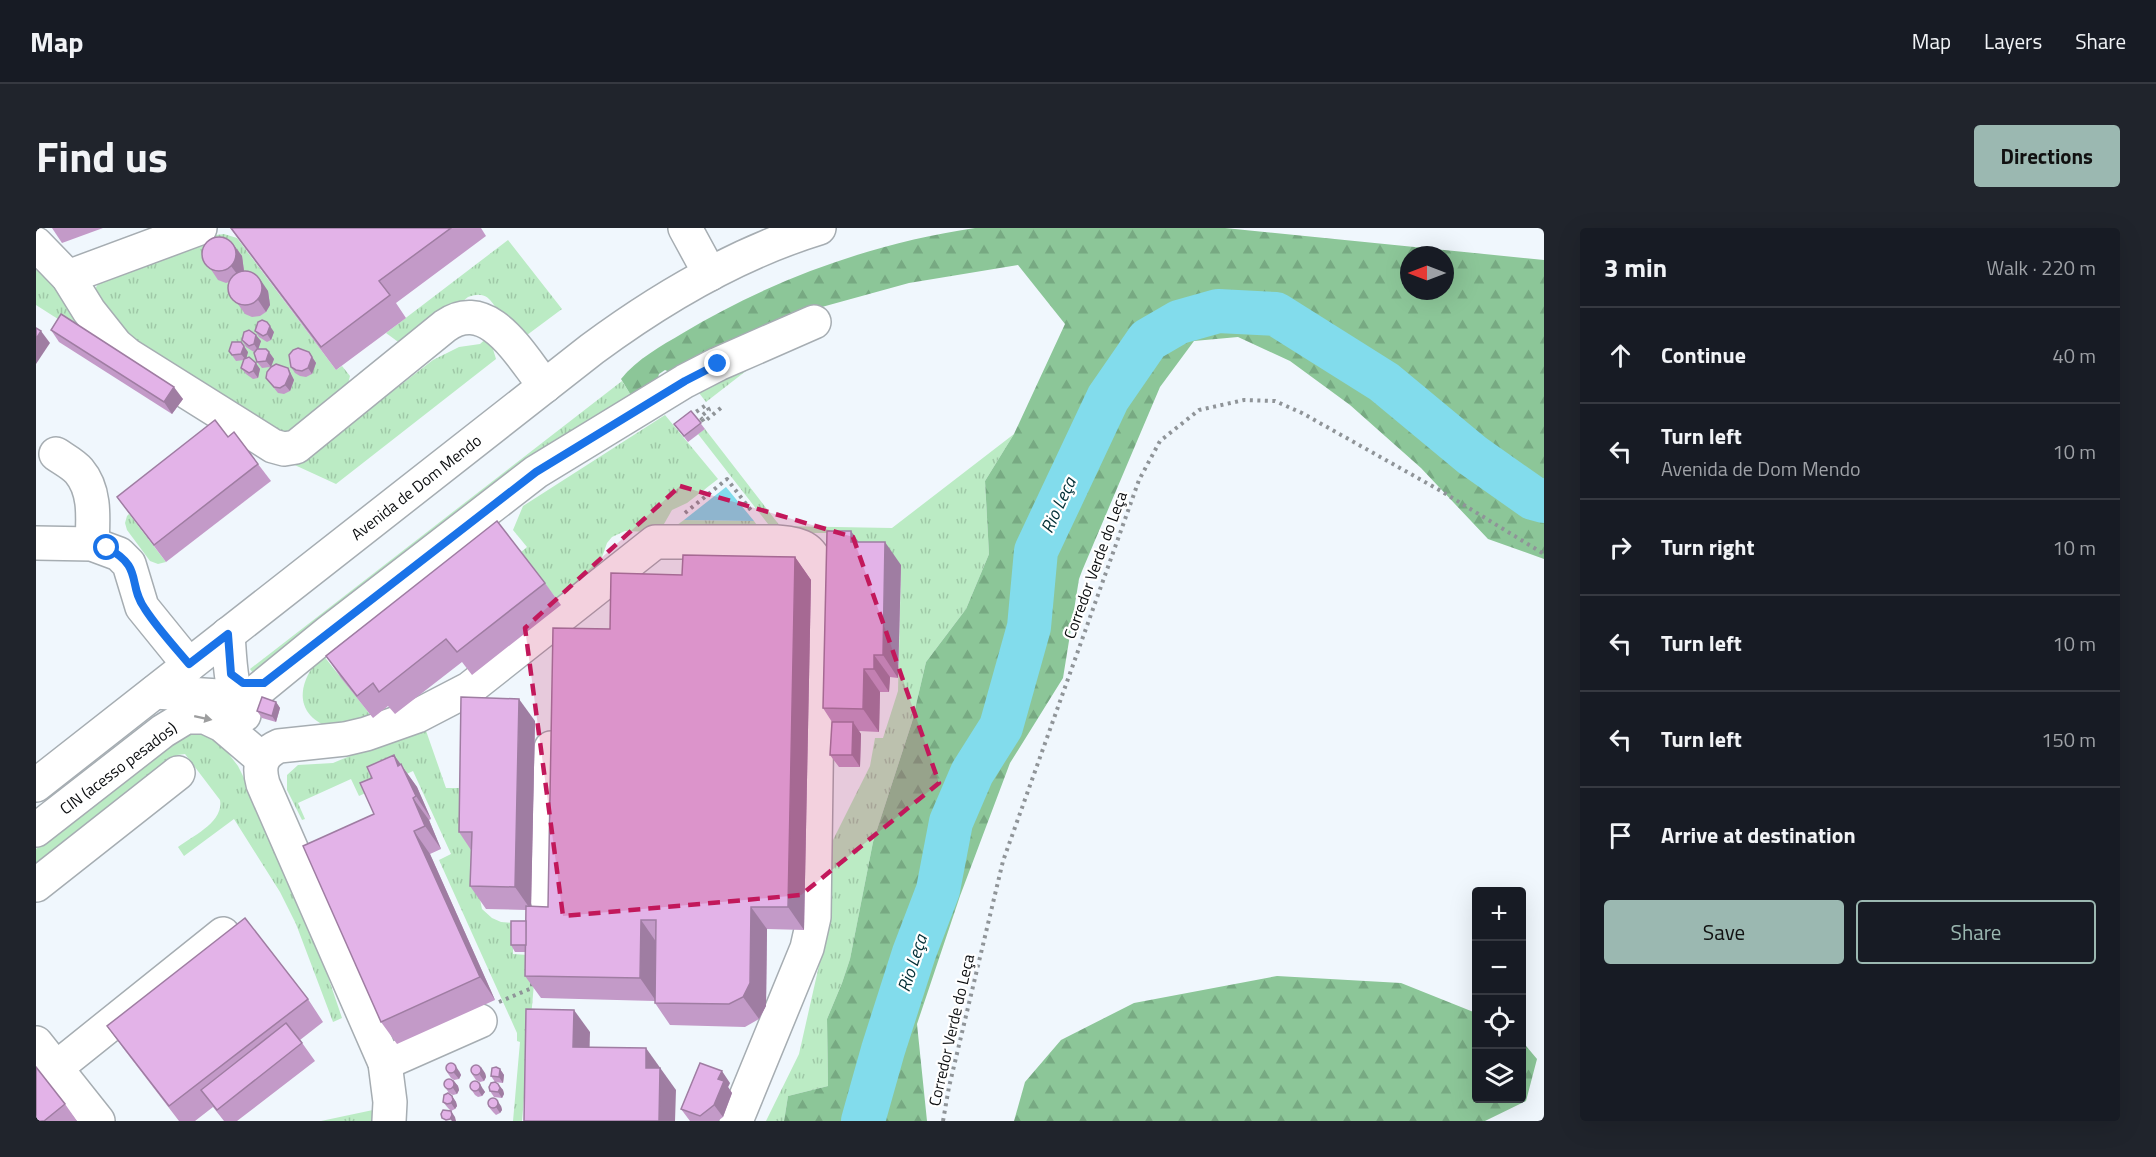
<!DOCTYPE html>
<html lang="en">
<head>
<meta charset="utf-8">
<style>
	:root { --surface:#171b24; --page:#20242c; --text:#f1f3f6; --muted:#9ea1a6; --line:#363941; --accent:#9bb8b1 }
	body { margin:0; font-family:"Titillium Web",sans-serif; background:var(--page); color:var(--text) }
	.controls { position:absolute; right:18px; bottom:18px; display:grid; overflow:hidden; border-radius:6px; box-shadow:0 6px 24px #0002 }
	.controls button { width:54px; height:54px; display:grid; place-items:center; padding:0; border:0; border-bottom:2px solid var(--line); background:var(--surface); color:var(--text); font:30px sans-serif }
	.compass { position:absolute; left:1364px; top:18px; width:54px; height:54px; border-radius:50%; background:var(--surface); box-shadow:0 6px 24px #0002; rotate:270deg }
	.stop { position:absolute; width:18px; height:18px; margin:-14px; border:4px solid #1a73e8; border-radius:50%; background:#fff }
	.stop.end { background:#1a73e8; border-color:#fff; box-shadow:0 2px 6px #0008 }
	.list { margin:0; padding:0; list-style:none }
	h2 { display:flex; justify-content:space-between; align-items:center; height:78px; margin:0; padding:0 24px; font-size:26px }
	h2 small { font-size:20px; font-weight:400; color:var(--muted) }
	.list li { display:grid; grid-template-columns:39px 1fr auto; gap:18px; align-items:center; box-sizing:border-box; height:96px; padding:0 24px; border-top:2px solid var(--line) }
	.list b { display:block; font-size:22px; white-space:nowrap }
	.list p { margin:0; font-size:20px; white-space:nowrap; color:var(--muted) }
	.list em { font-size:20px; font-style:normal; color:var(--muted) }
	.actions { display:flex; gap:12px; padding:18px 24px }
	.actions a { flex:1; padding:14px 0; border:2px solid var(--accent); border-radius:6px; text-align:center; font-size:21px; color:var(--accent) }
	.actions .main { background:var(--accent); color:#111 }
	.icon { flex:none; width:33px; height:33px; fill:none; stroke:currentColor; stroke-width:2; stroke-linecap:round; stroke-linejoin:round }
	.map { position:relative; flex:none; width:1508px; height:893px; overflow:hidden; border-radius:6px }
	header { display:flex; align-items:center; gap:36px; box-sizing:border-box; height:84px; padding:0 30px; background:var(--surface); border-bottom:2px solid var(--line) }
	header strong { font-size:28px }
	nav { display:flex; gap:33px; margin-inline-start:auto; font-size:21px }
	.intro { display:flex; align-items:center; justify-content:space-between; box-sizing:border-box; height:144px; padding:0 36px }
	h1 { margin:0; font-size:42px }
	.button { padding:15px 27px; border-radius:6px; background:var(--accent); color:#111; font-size:21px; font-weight:700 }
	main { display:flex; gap:36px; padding:0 36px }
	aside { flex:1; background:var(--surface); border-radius:6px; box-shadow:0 6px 24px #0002 }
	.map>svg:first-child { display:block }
</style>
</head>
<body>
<header>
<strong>Map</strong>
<nav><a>Map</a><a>Layers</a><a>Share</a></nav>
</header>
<div class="intro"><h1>Find us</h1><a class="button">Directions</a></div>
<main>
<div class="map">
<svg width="1508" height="893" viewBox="0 0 1508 893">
	<defs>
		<pattern id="grass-tufts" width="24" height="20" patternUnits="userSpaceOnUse" patternTransform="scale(1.5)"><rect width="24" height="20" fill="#bbebc4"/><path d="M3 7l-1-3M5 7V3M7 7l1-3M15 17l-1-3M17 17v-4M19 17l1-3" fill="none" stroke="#9fc8a7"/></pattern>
		<pattern id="forest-firs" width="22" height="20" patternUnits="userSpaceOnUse" patternTransform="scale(1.5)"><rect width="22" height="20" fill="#8cc698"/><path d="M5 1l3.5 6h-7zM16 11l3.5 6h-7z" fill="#77a982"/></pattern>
	</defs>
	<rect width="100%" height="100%" fill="#f0f7fd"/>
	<!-- grass -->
	<g fill="url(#grass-tufts)">
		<path d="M188,6L201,10L300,142L306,138L314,148L310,164L249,207L106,127L57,67C61,55 66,49 77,42L180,7Z"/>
		<path d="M472,12L526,81L491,107C484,103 476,99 470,93C456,80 456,60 432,69L380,111L365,116L350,105Z"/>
		<polygon points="0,36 72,123 0,77"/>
		<polygon points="453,108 460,131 300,256 250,233 288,216 397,132 423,119 444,116"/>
		<polygon points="733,125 670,174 660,161"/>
		<polygon points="586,153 596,169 220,444 217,445 214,441"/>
		<polygon points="629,187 682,251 651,275 636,282 628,296 621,301 613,304 589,303 576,309 571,315 565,332 553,350 524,375 484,325 491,319 477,302 487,278"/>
		<polygon points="669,201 744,298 856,300 978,206 949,253 953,326 930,381 890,434 876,494 837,614 814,731 806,755 791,791 792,858 752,868 748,893 730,893 763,826 791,702 797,612 834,538 839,510 847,510 862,463 865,337 800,305 739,305 662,206"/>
		<polygon points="93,286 130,334 122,336 114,333 91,302 89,295 91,288"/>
		<polygon points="648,292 718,293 726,304 634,302"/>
		<path d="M287,427L337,490L290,498C255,483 264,449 287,427Z"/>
		<polygon points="388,497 410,560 440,560 435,627 446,681 456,690 465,694 477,695 477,726 492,727 499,744 486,893 477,893 484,814 481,813 481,805 403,632 415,626 377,543 323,568 315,551 262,575 269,591 266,592 251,562 251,547 262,537 297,535"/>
		<path d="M161,502L182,512L202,538L261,657L306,790L297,794L260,696L244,664L198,591L148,628L142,619C157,608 188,594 184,572L149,526L141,527L0,637V621L147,506Z"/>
		<polygon points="337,882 338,893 285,893"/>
	</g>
	<!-- forest -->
	<g fill="url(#forest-firs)" fill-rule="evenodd">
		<path d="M939,0H1189L1508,32V331L1452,311L1385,240L1314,177L1254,133L1202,109L1158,113L1124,159L1046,343L1043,351L1027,450L974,535L924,668L881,796L891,893H748L752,868L792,858L791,791L806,755L814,731L837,614L876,494L890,434L930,381L953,326L949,253L978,206L1029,96L982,37L873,55L775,82L636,145L629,142L623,146L621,153L596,169L585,151C601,131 625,118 647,105C735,52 836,15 939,0ZM1373,27H1409V63H1373Z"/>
		<polygon points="1241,748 1365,755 1440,785 1440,870 1486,870 1486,813 1501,831 1490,873 1449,893 978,893 989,854 1025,812 1098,775"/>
	</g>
	<!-- water -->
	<polygon fill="#82dcec" points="690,259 718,293 648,292"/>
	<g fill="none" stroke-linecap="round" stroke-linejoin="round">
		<!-- river -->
		<polyline stroke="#82dcec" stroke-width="44" points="827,893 847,822 878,725 902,662 915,594 936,545 965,499 993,399 1000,323 1072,170 1112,112 1143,94 1182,83 1240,86 1348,154 1436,227 1497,270 1508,273"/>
		<defs>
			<g id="minor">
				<polyline points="649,0 674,46"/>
				<path d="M0,16L32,49L53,83L80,117L92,127L237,218L248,221L260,219L409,98C453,67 485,129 509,158"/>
				<polyline points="32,49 164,0"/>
				<path d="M20,226C27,231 37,236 43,243C60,263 57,291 56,316"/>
				<polyline points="0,315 56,316 83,326 93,336 106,379 153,437"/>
				<path d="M192,406C194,434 194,461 208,487"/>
				<polyline points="119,464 199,469 216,467 293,404 500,244 649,153 682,136 778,94"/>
				<polyline points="0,602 127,503 150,489 169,489 186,497 226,531"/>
				<polyline points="0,657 142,545"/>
				<polyline points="511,671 515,520"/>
				<polyline points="0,815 62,893"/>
				<polyline points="349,835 444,793"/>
				<polyline points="20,840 187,706"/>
				<path d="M353,893L354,874L349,835L227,556C222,538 225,526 243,518L309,511L330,506L381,488L433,461L619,314H740C764,316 776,318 783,343L778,689L771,720L700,893"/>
			</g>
			<path id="major" d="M0,557L556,121C625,70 701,25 783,0"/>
		</defs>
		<!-- minor casing -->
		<use href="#minor" stroke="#a6adb2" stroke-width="36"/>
		<!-- major casing -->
		<use href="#major" stroke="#a6adb2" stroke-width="36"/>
		<!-- path -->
		<g stroke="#8f9498" stroke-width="4" stroke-dasharray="3 4.5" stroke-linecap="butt">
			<polyline points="654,188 670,177 673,182 664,189 666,191"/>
			<polyline points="666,191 668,194 686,179"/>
			<polyline points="649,285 691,251 717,285"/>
			<polyline points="463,774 496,760 496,755"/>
			<polyline points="907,893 913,859 967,633 1103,252 1124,213 1163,182 1208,172 1239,173 1266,185 1405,263 1508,326"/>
		</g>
		<!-- minor -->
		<use href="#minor" stroke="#fff" stroke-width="33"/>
		<!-- major -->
		<use href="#major" stroke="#fff" stroke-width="33"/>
	</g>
	<!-- wall -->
	<g fill="#c39ac8">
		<polygon points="16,0 67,0 26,15"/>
		<polygon points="194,0 445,0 450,8 360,75 370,90 300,142"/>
		<polygon points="197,16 206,28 208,43 232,63 234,77 230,84 224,88 216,89 209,86 192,62 193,54 190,55 182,52 166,28"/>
		<polygon points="15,102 147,171 136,186 23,114"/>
		<polygon points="219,103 238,104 235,112 231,114 223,109"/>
		<polygon points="206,112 225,113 222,121 233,124 238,131 235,139 252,140 258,152 254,163 248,166 242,165 230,150 234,139 226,140 221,134 220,123 218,124 210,119"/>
		<polygon points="193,123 212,124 210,130 224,141 222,150 217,151 210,146 205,140 208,132 200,133"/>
		<polygon points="273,124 280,135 276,146 270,149 264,148 259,145 255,139"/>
		<polygon points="655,183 669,201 652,214 638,196"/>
		<polygon points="192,209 222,236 235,253 130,334 81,269"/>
		<polygon points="823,314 865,337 862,450 854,449 853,464 844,464 843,504 823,503 825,506 824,539 803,539 794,527 796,494 787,480"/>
		<polygon points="759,329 775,352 768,702 731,701 730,778 723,791 709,799 634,797 619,775 619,773 505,770 489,748 490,724 479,724 475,717 490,693 490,682 450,681 434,658 435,622 423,604 499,493 495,679 512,679 574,401 646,347"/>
		<polygon points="509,355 525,377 436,447 426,434 359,486 352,478 337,490 305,450 290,428"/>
		<polygon points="240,474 244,480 240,494 226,490 221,483"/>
		<polygon points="358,527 381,559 395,591 393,592 405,621 394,626 459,772 361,816 345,794 336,550"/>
		<polygon points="272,771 287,794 264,812 279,833 201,893 188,893 177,879 159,893 143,893 87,820 71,798"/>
		<polygon points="464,841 468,847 467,855 459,854 455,848"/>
		<polygon points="423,843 425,847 423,851 418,852 415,850 411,844"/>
		<polygon points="449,845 450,849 448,853 444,854 440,852 436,846"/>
		<polygon points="417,852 422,858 423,862 421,866 417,867 413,865 409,859"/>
		<polygon points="694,855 692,859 696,865 687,889 682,893 654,893 645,881"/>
		<polygon points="462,856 467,862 468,866 466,870 458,869 454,863"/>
		<polygon points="435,861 447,861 449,864 446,868 442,869 439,867"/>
		<polygon points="416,868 420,874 421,878 419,881 415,883 412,880 407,874"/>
		<polygon points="29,876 41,893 0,893"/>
		<polygon points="452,878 465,878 466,882 464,885 460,887 457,884"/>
	</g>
	<!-- shaded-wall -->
	<g fill="#9f7da2">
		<polygon points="197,16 206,28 208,43 204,50 195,38"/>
		<polygon points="224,51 232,63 234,77 230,84 222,72"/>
		<polygon points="234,98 238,104 235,112 231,106"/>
		<polygon points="5,103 14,115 0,136 0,111"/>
		<polygon points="220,107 225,113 222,122 218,116"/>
		<polygon points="208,118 212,124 210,132 205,126"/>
		<polygon points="233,124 238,131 235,139 230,133"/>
		<polygon points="273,124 280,135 276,146 272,140"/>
		<polygon points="220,135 224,141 222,150 217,143"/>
		<polygon points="252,140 258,152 254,163 249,157"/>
		<polygon points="138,159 147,171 136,186 128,174"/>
		<polygon points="815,303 831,326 815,314"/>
		<polygon points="849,314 865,337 862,450 847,427"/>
		<polygon points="759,329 775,352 768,702 752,679"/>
		<polygon points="838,427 854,449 853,464 838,441"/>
		<polygon points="828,441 844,464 843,504 827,481"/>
		<polygon points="483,471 499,493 495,682 479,659"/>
		<polygon points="240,474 244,480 240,494 236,488"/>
		<polygon points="817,494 825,506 824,539 816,527"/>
		<polygon points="358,527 381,559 395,591 380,568 362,538"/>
		<polygon points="377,570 393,592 405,621 389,598"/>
		<polygon points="378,603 394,626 459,772 444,749"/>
		<polygon points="715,679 731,701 730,778 723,791 707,769"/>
		<polygon points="605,692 621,715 620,773 604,750"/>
		<polygon points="538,782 554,804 553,842 537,819"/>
		<polygon points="610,820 640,862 639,893 623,893 610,840"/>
		<polygon points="419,837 423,843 425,847 423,851 418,845"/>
		<polygon points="445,839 449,845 450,849 448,853 444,847"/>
		<polygon points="464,841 468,847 467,855 463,849"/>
		<polygon points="686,843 694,855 692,859 696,865 687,889 678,877 682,851"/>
		<polygon points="417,852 422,858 423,862 421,866 417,860"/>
		<polygon points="443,854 447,861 449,864 446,868 442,862"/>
		<polygon points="462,856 467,862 468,866 466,870 462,864"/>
		<polygon points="416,868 420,874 421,878 419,881 415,875"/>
		<polygon points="461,872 465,878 466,882 464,885 460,879"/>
		<polygon points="415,883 419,889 420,893 416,893 414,891"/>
	</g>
	<!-- building -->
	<g fill="#e3b3e8" stroke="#9f7da2" stroke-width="1.5">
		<polygon points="195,0 415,0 343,53 354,67 285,119"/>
		<circle cx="183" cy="26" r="17"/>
		<circle cx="209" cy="60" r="17"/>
		<polygon points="25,86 138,159 128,174 15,102"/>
		<polygon points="226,92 231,94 234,98 231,106 227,108 219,103 222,94"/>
		<polygon points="0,100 5,103 0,111"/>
		<polygon points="213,102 220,107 218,116 213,118 206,112 208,104"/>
		<polygon points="196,114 205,114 208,118 205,126 196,127 193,123"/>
		<polygon points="262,120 273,124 276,129 272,140 266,143 260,142 255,139 253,127 257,122"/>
		<polygon points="221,121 230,121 233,124 230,133 221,134 218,125"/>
		<polygon points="213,129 220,135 217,143 213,145 205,140 208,131"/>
		<polygon points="240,136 252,140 254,146 249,157 244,160 238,159 230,150 231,144 235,139"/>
		<polygon points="655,183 665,195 648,208 638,196"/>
		<polygon points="179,192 192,209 198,204 222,236 118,317 81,269"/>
		<polygon points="461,293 509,355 421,424 410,411 343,464 337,455 321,468 290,428"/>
		<polygon points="791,303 815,303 815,314 849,314 847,427 838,427 838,441 828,441 827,481 787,480"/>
		<polygon points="647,327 759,329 752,679 715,679 714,755 707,769 693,776 619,775 620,692 605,692 604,750 489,748 490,678 512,679 517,400 574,401 575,345 646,347"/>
		<polygon points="226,469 240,474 236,488 221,483"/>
		<polygon points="425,469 483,471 479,659 434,658 436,604 423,604"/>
		<polygon points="796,494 817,494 816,527 794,527"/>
		<polygon points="358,527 362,538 365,536 380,568 377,570 389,598 378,603 444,749 345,794 267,618 338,586 324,555 336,550 331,539"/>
		<polygon points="209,690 272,771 133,878 71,798"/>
		<rect x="475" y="693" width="15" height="24"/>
		<polygon points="490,781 538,782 537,819 610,820 610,840 624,840 623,893 488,893"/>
		<polygon points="250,795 266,815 181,882 165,862"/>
		<circle cx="415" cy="840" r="5"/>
		<polygon points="664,835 686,843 682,851 688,853 678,877 664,888 645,881"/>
		<circle cx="440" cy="842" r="5"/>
		<polygon points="0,839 29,876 8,893 0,893"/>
		<polygon points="460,839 464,841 463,849 455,848 456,840"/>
		<circle cx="413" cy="856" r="5"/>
		<circle cx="439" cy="858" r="5"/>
		<polygon points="459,854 462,856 464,860 462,864 454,863 453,859 455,855"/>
		<polygon points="412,865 416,868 417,872 415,875 411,876 407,874 408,867"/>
		<circle cx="457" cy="875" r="5"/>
		<polygon points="407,882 415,883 416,887 414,891 410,892 406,890 405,886"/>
	</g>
	<!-- one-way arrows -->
	<defs><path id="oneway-solid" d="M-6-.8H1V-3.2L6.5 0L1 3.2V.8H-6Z" transform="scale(1.5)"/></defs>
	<use fill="#9d9e9f" href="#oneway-solid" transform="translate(167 490) rotate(12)"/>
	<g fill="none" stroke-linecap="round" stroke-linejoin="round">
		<!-- route -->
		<path stroke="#1a73e8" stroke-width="8" d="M71,320C108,339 91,356 109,381C122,401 138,418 153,436L192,406L195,446L207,455H228L500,244L649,153L682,136"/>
	</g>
	<!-- marked area -->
	<path fill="#c2185b" fill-opacity="0.2" stroke="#c2185b" stroke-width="4.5" stroke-dasharray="12 8" stroke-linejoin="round" d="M644,258L817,309L903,555L765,667L527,688L489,400Z"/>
	<g text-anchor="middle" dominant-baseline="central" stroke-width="4.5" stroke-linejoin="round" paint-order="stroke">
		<!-- street labels -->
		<g font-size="16" fill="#0b0d0f" stroke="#fff">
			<text transform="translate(380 259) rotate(-38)">Avenida de Dom Mendo</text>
			<text transform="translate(1059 337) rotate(-70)">Corredor Verde do Leça</text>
			<text transform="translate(82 540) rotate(-37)">CIN (acesso pesados)</text>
			<text transform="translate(915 802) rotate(-77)">Corredor Verde do Leça</text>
		</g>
		<!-- water labels -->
		<g font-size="18" font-style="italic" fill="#022f36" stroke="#fff">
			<text transform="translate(1022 277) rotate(-65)">Rio Leça</text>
			<text transform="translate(876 735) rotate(-72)">Rio Leça</text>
		</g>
	</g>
</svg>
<div class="controls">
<button>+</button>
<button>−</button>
<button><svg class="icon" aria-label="locate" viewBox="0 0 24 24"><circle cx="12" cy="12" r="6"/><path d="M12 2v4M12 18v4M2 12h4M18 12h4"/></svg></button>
<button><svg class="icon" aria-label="layers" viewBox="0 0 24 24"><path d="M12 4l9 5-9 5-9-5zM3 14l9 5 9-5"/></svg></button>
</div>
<svg class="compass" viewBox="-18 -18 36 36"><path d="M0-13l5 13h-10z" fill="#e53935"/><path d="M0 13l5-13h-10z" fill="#9ea1a6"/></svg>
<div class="stop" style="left:71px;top:320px"></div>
<div class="stop end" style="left:682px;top:136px"></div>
</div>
<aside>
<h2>3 min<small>Walk · 220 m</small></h2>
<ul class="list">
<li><svg class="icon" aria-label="ahead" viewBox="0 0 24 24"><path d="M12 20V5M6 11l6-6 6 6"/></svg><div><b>Continue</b></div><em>40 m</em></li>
<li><svg class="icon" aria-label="left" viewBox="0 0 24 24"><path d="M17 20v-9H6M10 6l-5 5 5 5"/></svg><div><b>Turn left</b><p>Avenida de Dom Mendo</p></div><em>10 m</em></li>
<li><svg class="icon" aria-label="right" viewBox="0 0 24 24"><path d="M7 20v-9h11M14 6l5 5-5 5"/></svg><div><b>Turn right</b></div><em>10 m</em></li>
<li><svg class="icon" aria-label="left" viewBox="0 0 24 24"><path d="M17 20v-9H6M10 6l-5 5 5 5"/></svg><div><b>Turn left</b></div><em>10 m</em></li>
<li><svg class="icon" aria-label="left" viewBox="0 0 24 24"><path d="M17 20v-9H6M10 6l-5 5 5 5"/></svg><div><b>Turn left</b></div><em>150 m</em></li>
<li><svg class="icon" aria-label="arrive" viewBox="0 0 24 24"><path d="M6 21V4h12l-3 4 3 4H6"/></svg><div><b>Arrive at destination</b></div></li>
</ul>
<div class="actions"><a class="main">Save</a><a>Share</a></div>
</aside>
</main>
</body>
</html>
